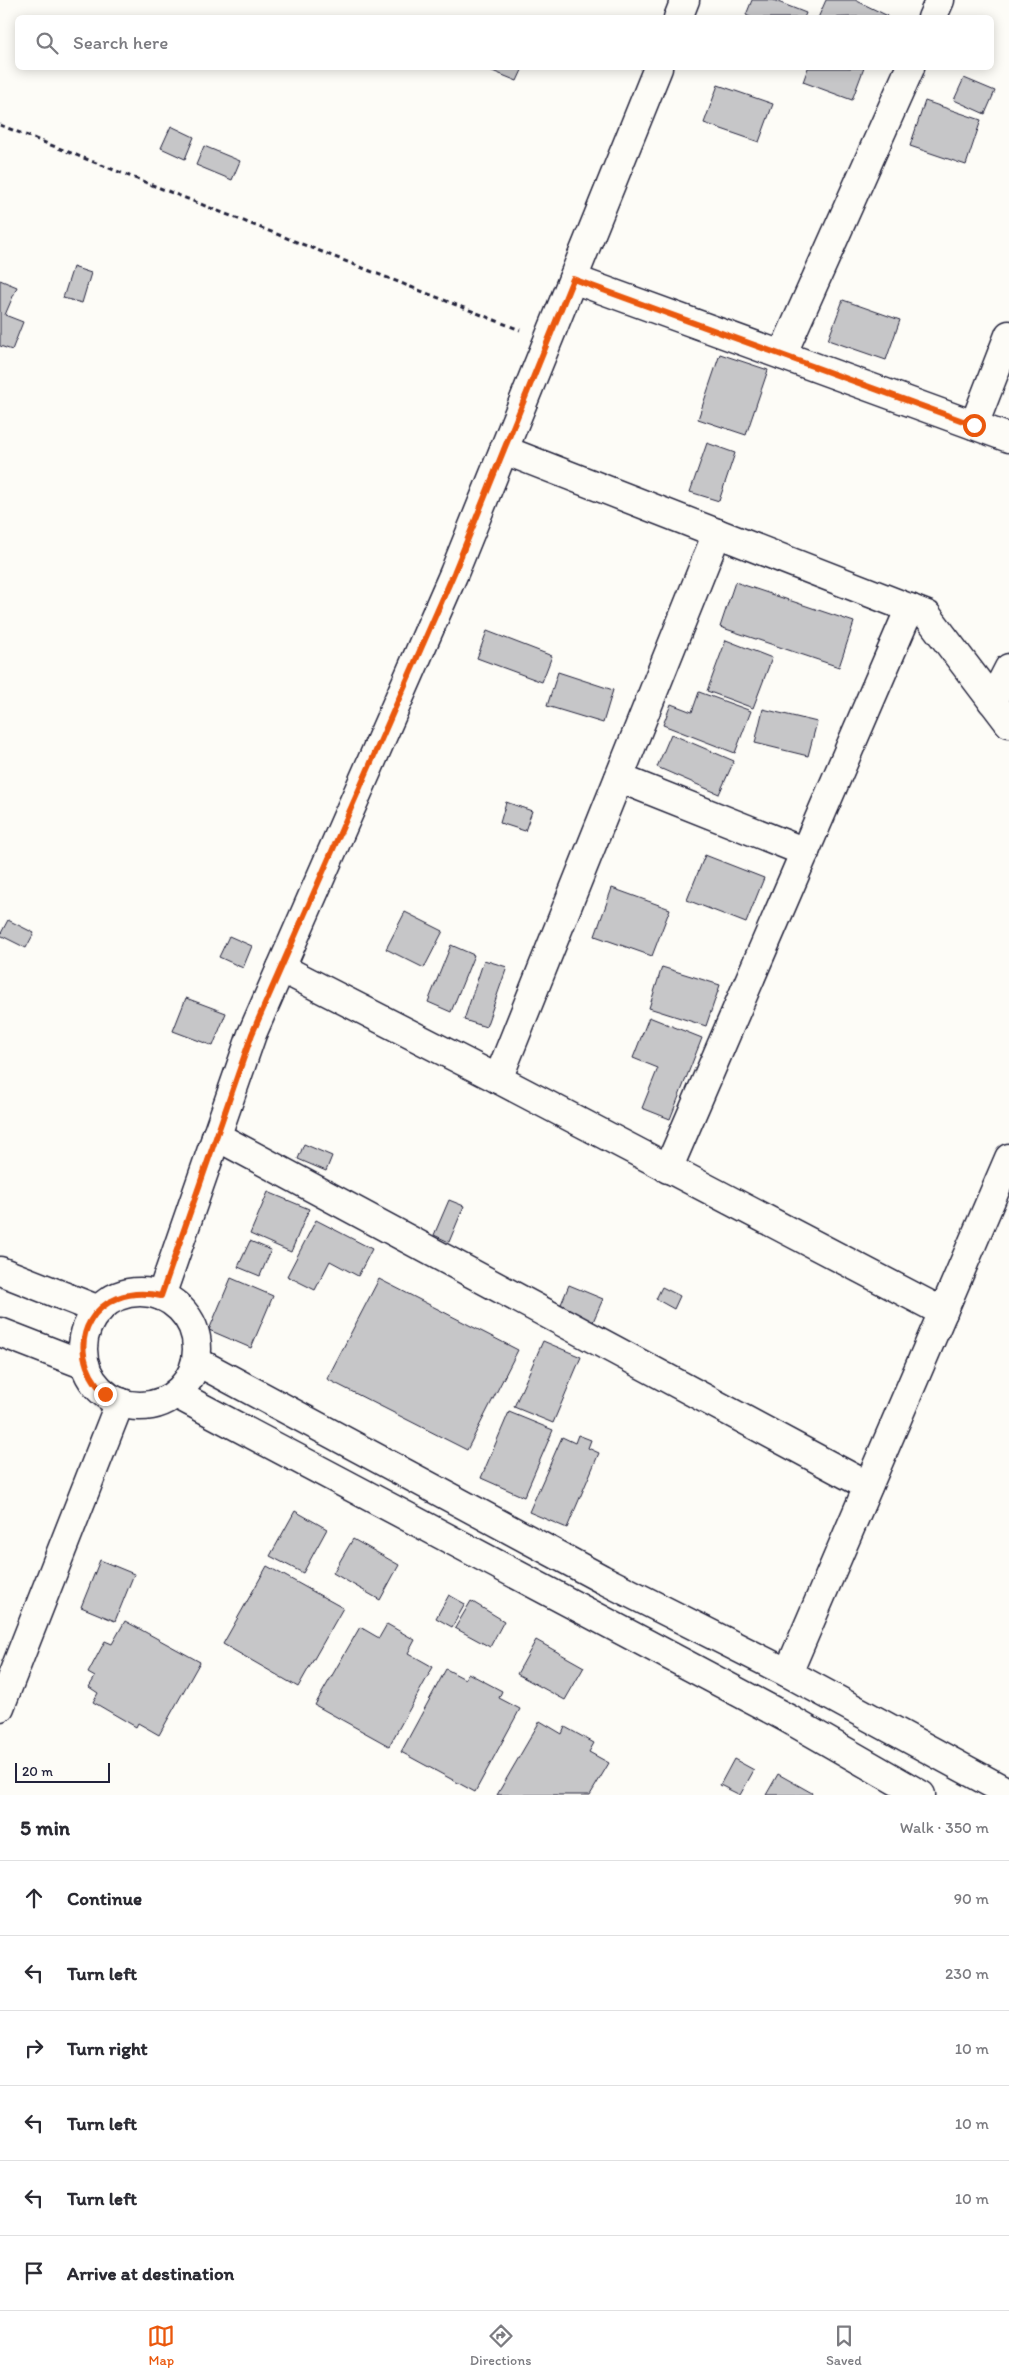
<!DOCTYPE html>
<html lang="en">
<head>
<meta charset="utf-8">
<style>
	:root { --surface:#fff; --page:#f7f7f7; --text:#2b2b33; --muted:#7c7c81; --line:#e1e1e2; --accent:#ea580c }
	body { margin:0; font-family:Itim,sans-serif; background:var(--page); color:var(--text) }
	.scale { position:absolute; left:15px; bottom:12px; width:95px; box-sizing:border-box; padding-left:5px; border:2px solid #22223b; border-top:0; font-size:14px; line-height:18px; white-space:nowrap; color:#22223b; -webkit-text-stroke:4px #fdfcf7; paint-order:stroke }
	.stop { position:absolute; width:15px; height:15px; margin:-11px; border:4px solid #ea580c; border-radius:50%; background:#fff }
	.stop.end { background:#ea580c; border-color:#fff; box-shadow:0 1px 5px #0008 }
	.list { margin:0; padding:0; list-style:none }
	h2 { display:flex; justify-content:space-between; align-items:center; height:65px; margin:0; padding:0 20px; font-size:21px }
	h2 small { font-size:16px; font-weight:400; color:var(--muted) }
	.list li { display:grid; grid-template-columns:32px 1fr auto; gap:15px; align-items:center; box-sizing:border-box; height:75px; padding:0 20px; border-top:1px solid var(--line) }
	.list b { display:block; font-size:19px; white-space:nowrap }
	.list em { font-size:16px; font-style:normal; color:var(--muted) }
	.icon { flex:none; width:28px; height:28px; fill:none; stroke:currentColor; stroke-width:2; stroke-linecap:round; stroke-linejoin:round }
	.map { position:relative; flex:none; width:1009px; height:1795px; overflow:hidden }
	.search { position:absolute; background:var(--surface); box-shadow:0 2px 12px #0003; left:15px; right:15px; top:15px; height:55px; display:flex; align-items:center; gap:12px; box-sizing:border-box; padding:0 18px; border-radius:8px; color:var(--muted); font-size:19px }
	.sheet { height:515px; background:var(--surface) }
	nav { display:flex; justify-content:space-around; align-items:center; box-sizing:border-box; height:70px; border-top:1px solid var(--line); background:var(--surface); font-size:14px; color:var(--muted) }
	nav a { display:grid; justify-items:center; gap:2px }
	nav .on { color:var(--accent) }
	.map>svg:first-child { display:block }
</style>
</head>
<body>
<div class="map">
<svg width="1009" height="1795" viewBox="0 0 1009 1795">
	<rect width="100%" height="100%" fill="#fdfcf7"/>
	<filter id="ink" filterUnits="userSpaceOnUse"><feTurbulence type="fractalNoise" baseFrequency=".02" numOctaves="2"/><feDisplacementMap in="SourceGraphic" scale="10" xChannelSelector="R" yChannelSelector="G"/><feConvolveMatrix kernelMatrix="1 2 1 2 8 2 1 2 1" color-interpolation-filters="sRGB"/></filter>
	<g filter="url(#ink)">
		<!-- building -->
		<g fill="#c6c6c8" stroke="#22223b">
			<polygon points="752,0 773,0 806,13 804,18 752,18 746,15"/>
			<polygon points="826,0 855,0 888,16 818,18"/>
			<polygon points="485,68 523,68 517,81"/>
			<polygon points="808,68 864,68 852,100 803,82"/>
			<polygon points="964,78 995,91 985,114 954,100"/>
			<polygon points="718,85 773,104 759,142 704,123"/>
			<polygon points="925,101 981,120 966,165 910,146"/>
			<polygon points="171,126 194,137 185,159 161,148"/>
			<polygon points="204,146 240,161 232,180 196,165"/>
			<polygon points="73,267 91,273 82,303 63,298"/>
			<polygon points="0,280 17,287 5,315 23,322 12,350 0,346"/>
			<polygon points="843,300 900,320 886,360 828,340"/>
			<polygon points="720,354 768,370 746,435 698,419"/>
			<polygon points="707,443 735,453 719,501 690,492"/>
			<polygon points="735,582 854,622 839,667 720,627"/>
			<polygon points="487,631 552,656 542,682 477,658"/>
			<polygon points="726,640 772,658 753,708 707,691"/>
			<polygon points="558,672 613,690 603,723 547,706"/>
			<polygon points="699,692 751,711 735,753 663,725 671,704 692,712"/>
			<polygon points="763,709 817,722 808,756 755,743"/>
			<polygon points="671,734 734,761 719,794 657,767"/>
			<polygon points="506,802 532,811 525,831 500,823"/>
			<polygon points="705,855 764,878 746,923 687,900"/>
			<polygon points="612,888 670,909 652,956 595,936"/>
			<polygon points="405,912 443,931 424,968 386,949"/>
			<polygon points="8,920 34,933 26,948 0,935"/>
			<polygon points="229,936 252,946 243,968 219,957"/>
			<polygon points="451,945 474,955 451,1012 428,1002"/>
			<polygon points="484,960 507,967 486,1027 464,1020"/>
			<polygon points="662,967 720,985 706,1026 649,1008"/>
			<polygon points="186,998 226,1013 213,1046 173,1031"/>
			<polygon points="649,1017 702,1038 670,1119 642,1108 658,1068 633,1058"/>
			<polygon points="304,1144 332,1156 326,1171 298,1159"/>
			<polygon points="268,1192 309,1209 291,1252 250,1234"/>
			<polygon points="449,1200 464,1206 449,1242 434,1235"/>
			<polygon points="316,1220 372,1249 358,1276 330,1261 315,1290 287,1276"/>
			<polygon points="250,1241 271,1250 260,1276 238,1267"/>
			<polygon points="231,1278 273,1296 251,1348 209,1330"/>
			<polygon points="379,1279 518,1350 467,1450 327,1379"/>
			<polygon points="569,1285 603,1299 592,1324 559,1309"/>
			<polygon points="662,1287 680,1296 674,1309 656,1299"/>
			<polygon points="543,1341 581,1357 553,1423 514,1407"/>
			<polygon points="509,1412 553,1430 524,1497 481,1478"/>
			<polygon points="578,1435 591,1440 588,1448 599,1453 567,1528 529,1512 562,1437 575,1443"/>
			<polygon points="295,1511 327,1529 303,1573 270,1556"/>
			<polygon points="353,1539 399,1565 380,1600 333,1573"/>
			<polygon points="100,1560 134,1574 115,1621 81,1607"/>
			<polygon points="267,1566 343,1608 298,1687 223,1644"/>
			<polygon points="449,1595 465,1604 452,1627 436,1618"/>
			<polygon points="471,1601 504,1621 490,1647 455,1628"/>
			<polygon points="125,1621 200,1662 159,1735 138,1723 136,1727 93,1702 98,1693 89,1687 95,1677 88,1673 105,1641 112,1644"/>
			<polygon points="387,1624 415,1640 408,1653 433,1667 389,1746 315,1705 360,1627 379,1638"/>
			<polygon points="536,1640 584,1667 565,1700 517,1674"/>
			<polygon points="446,1669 465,1679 468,1673 502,1691 499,1698 520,1709 475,1792 401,1752"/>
			<polygon points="540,1721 562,1734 565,1727 594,1743 589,1752 609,1763 590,1795 497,1795"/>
			<polygon points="734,1759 754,1770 740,1795 720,1785"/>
			<polygon points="778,1774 812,1793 811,1795 766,1795"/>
		</g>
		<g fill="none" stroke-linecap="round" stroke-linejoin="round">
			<defs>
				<g id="minor">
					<polyline points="678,18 685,0"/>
					<polyline points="932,18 940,0"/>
					<polyline points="573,279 1009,438"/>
					<polyline points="782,355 910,68"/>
					<polyline points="974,425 1009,335"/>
					<polyline points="504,450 927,615 1009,723"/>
					<polyline points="992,701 1009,668"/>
					<polyline points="619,778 805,852"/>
					<polyline points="281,968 498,1079 943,1312"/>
					<polyline points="498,1079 717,533"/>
					<polyline points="216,1136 868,1486"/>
					<polyline points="668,1169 910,608"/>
					<polyline points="0,1271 99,1310"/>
					<circle cx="140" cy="1349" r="57"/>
					<polyline points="161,1296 252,1034 454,573 658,68"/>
					<polyline points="0,1332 85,1365"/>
					<polyline points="196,1361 602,1579 788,1673 1009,1793"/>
					<polyline points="176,1394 787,1718 921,1795"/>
					<polyline points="788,1673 1009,1158"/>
					<polyline points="0,1707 120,1402"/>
				</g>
			</defs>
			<!-- minor casing -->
			<use href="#minor" stroke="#22223b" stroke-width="31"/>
			<!-- path -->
			<polyline stroke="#22223b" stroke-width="3" stroke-dasharray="5 4" stroke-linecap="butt" points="0,125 520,330"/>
			<!-- minor -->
			<use href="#minor" stroke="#fdfcf7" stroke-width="28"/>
		</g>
	</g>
	<g fill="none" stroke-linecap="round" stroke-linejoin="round" filter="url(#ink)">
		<!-- route -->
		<path stroke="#ea580c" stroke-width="6" d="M105,1394C57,1345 95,1281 161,1296L252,1034L454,573L573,279L974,425"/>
	</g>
</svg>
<div class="scale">20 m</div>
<div class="stop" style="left:974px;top:425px"></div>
<div class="stop end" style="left:105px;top:1394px"></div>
<div class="search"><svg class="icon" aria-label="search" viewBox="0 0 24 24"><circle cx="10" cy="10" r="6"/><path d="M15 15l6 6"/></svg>Search here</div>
</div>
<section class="sheet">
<h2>5 min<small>Walk · 350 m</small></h2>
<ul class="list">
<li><svg class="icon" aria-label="ahead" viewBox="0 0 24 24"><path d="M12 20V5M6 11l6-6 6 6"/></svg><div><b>Continue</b></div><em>90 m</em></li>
<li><svg class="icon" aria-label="left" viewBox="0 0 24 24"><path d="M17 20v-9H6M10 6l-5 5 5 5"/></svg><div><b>Turn left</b></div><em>230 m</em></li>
<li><svg class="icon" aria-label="right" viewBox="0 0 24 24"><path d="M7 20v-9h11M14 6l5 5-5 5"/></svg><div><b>Turn right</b></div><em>10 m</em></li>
<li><svg class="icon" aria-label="left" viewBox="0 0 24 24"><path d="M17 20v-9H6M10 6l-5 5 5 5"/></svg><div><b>Turn left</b></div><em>10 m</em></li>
<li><svg class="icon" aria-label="left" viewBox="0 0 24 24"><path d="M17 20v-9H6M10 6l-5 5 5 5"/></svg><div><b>Turn left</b></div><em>10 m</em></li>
<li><svg class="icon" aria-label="arrive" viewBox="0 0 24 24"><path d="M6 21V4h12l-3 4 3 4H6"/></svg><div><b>Arrive at destination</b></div></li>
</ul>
</section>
<nav>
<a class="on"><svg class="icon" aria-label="map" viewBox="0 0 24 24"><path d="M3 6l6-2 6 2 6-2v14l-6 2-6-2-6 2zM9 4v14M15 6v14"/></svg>Map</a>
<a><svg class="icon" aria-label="directions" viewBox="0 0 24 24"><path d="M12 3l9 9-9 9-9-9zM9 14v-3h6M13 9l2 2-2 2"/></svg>Directions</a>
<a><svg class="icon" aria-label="saved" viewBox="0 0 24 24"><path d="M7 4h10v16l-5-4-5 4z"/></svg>Saved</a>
</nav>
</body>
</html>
